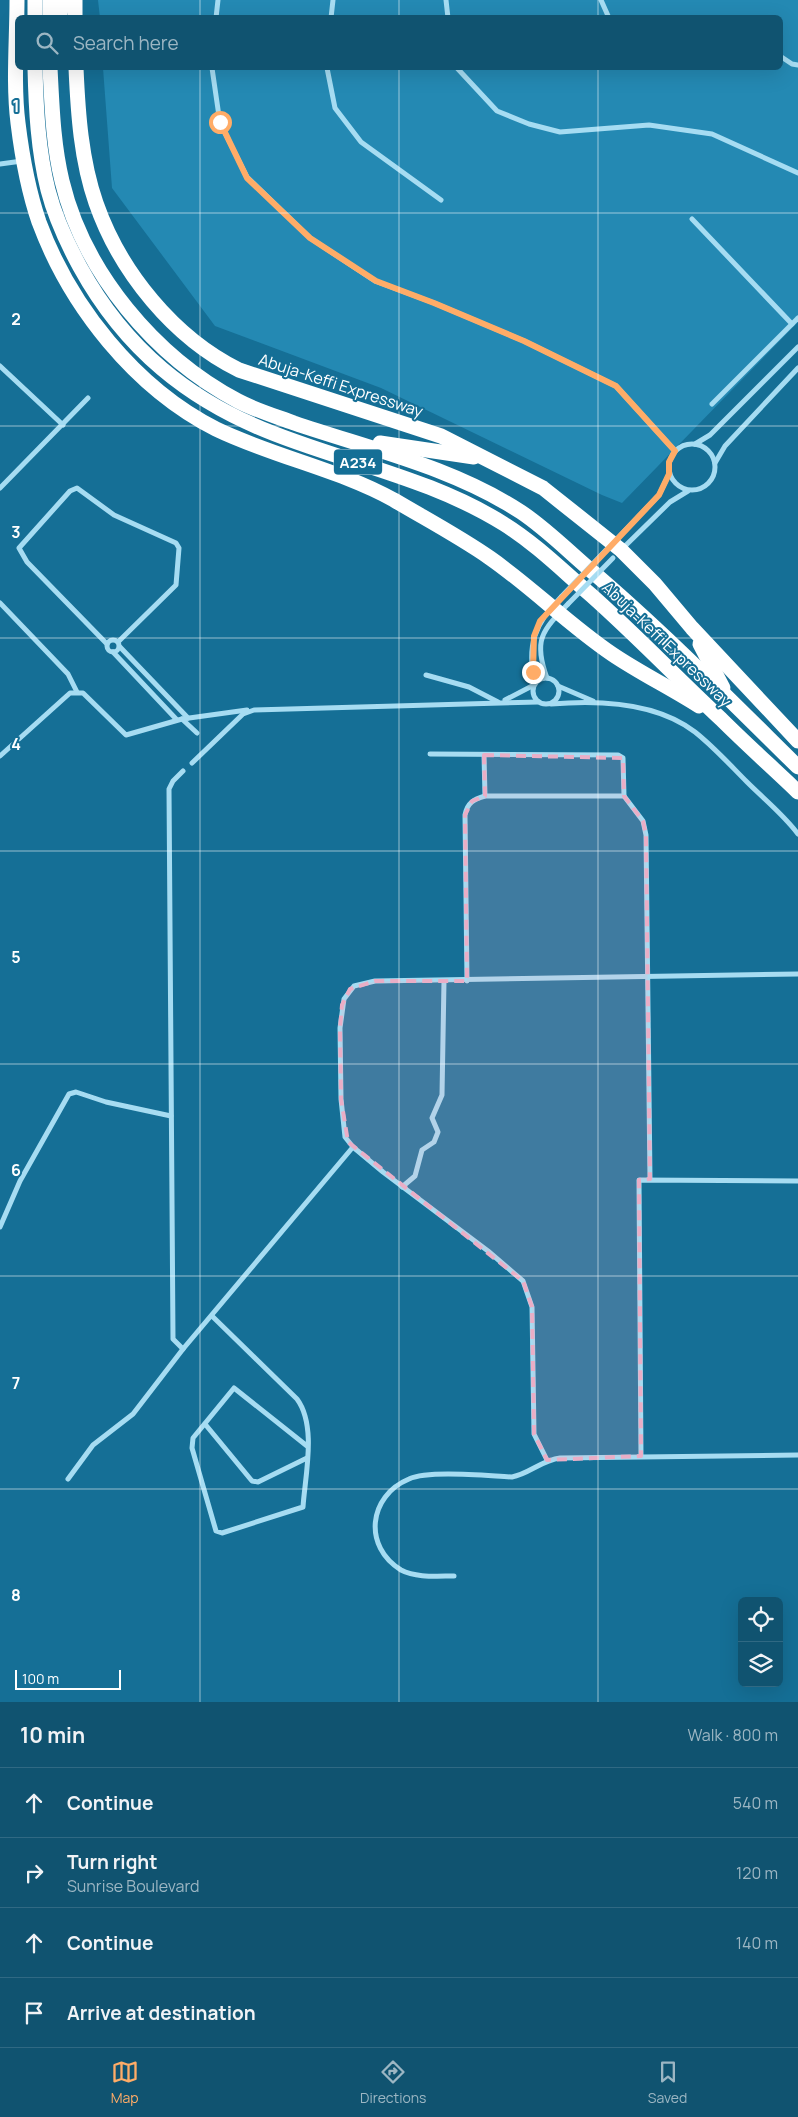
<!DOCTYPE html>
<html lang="en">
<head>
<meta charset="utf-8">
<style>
	:root { --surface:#105370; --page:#1e5d78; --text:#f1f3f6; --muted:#9cb6c3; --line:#306983; --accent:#ffac67 }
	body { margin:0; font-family:Manrope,sans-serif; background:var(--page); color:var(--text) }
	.controls { position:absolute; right:15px; bottom:15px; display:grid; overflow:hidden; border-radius:8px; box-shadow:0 5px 20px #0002 }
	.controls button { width:45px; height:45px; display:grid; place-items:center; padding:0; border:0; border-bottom:1px solid var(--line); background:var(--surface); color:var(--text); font:25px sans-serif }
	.scale { position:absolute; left:15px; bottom:12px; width:106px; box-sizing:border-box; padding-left:5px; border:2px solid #fff; border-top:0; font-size:14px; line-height:18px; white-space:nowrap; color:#fff; -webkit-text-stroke:4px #156f96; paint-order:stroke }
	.stop { position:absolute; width:15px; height:15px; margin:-11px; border:4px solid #ffac67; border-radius:50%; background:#fff }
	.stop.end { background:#ffac67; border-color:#fff; box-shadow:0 1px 5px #0008 }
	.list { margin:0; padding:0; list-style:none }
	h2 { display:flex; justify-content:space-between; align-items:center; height:65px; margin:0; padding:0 20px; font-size:21px }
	h2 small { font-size:16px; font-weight:400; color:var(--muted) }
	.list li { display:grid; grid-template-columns:32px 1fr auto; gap:15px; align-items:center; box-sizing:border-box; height:70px; padding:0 20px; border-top:1px solid var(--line) }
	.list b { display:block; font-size:19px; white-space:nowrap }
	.list p { margin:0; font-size:16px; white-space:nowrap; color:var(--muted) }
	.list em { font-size:16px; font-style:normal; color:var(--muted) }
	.icon { flex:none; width:28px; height:28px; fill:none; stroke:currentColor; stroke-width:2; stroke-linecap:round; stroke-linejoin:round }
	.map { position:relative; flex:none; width:798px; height:1702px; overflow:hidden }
	.search { position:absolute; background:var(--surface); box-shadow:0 5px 20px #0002; left:15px; right:15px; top:15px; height:55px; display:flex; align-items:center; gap:12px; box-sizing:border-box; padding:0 18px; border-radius:8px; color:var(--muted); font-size:19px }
	.sheet { height:345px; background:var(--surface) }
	nav { display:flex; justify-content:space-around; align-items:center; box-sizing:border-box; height:70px; border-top:1px solid var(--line); background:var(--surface); font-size:14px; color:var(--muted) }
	nav a { display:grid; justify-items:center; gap:2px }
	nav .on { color:var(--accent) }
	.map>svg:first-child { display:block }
</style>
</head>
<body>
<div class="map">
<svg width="798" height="1702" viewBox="0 0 798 1702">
	<rect width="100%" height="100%" fill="#156f96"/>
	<!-- green -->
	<polygon fill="#2489b3" points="98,0 798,0 798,322 622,503 602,495 381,388 215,326 112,188 103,68 780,68 780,18 100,18"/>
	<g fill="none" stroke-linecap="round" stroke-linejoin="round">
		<!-- street -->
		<g stroke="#a6dcf2" stroke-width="5">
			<polyline points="446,0 448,18"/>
			<polyline points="601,0 609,18"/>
			<polyline points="216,18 218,0"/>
			<polyline points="331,18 333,0"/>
			<polyline points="780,56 792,64 798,65"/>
			<polyline points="212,68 220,123 247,177 310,238 375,281 434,303 524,341 616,386 675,451"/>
			<polyline points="327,68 335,108 361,142 441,200"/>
			<polyline points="457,68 497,111 529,124 560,132 649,125 712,134 798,173"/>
			<polyline points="0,164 22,161"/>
			<polyline points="692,219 792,324"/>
			<polyline points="0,366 63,425"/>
			<polyline points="712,404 798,318"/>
			<circle cx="692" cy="467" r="23"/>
			<polyline points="695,444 710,435 798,347"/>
			<polyline points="715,463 725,446 798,368"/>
			<polyline points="0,488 88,398"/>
			<polyline points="613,543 659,495 669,474"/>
			<polyline points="622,549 670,502 688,491"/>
			<polyline points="0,603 68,674 77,692"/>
			<circle cx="113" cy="646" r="6"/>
			<polyline points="107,644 27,562 19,548 70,491 77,488 114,515 176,543 179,548 176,585 118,642"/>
			<polyline points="120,647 188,718"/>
			<polyline points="113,652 177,720"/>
			<polyline points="426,675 469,687 498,702"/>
			<circle cx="546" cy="691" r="13"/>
			<path d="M547,678C533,640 542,631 568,604"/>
			<path d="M535,683C526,646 535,623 561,597"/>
			<polyline points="558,686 593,701"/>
			<polyline points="505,700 534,685"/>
			<path d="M551,704C598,700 656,702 695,732C714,747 730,765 747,782C764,799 784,815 798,834"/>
			<polyline points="182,719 197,733"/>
			<polyline points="430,754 618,755 623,758 624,796 643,821 646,835 650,1179"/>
			<polyline points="484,755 485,796"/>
			<polyline points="0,756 70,693 83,693 126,735 182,719 247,710"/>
			<polyline points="192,763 243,714 254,710 538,702"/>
			<polyline points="183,771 173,781 169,789 173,1339 183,1349"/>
			<path d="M467,981L465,815C467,803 474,799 485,796H624"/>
			<polyline points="402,1187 415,1176 422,1150 434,1142 438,1132 432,1118 442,1095 444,981"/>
			<polyline points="0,1227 20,1181 69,1094 76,1092 106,1102 171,1116"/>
			<path d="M212,1316L297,1399C317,1426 305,1476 303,1507L222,1533L216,1531L192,1448L193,1438L234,1388L307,1446"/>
			<polyline points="205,1424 252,1481 258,1482 307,1458"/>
			<polyline points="641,1456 639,1180 798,1181"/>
			<polyline points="547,1460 534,1434 532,1307 523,1281 488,1251 383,1172 353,1147 345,1137 341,1099 340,1028 344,999 354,986 375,981 798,974"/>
			<polyline points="68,1479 93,1445 133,1414 183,1349 353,1147"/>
			<path d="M454,1576C437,1576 416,1578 401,1570C363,1547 368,1496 409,1479C429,1470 488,1476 512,1477C529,1474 542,1460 560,1458L798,1455"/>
		</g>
		<!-- highway -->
		<g stroke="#fff" stroke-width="15">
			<path d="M17,0C17,40 13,83 18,123C22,156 28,190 39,222C70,306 135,388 216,429C274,457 338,469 394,500C426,519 460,537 490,558C533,588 569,625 612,654C640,673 671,688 699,706"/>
			<polyline points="35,0 35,18"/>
			<polyline points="75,0 75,18"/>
			<polyline points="50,18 50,0"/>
			<polyline points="59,18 63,0"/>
			<path d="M35,68C36,109 38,150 48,190C55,217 67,243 80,267C125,349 189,401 275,434C352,464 434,480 504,524C536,544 563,571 591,595C636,635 677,678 721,719C746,744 773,768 798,792"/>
			<path d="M50,68C52,105 53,144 62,181C84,273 155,357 238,401C255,410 275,416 294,423C370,449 452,467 521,512C545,528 566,549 588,568C661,630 729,699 798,767"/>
			<path d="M76,68C78,113 81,160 96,203C120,272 174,338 239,370L441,436L543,488L621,550L655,584L692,628L798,741"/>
			<polyline points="380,443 474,457"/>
			<polyline points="700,644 723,688"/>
		</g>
		<!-- street-bridge -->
		<g stroke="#a6dcf2" stroke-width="5">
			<polyline points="561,597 606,550"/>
			<polyline points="568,604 613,558"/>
		</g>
	</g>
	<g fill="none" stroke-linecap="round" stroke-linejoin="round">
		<!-- route -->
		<polyline stroke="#ffac67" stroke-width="6" points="220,122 247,178 310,238 376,281 434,303 524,341 616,386 675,451 669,462 669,474 659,495 540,621 534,636 533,672"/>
	</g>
	<!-- marked area -->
	<path fill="#eaaec6" fill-opacity="0.2" stroke="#eaaec6" stroke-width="4" stroke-dasharray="10 6" stroke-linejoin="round" d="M484,755L623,758L624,796L643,821L646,835L650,1179L639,1180L641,1456L547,1460L534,1434L532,1307L523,1281L348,1142L341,1099L340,1028L342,1005L350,989L375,981H467L465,815L472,801L485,796Z"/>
	<!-- grid -->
	<path fill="none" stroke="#fff" stroke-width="1" stroke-opacity="0.55" d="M200,0V18M399,0V18M598,0V18M200,68V1702M399,68V1702M598,68V1702M0,213H798M0,426H798M0,638H798M0,851H798M0,1064H798M0,1276H798M0,1489H798"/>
	<g text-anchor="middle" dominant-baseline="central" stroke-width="4" stroke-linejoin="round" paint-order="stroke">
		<!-- shield labels -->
		<rect fill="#156f96" stroke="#b9d4e0" stroke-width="1" x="334" y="449.5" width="48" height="25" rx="4"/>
		<g font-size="15" font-weight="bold" fill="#fff">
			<text x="358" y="462">A234</text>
		</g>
		<!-- street labels -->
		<g font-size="16" fill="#fff" stroke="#156f96">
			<text transform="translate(341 385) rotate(18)">Abuja-Keffi Expressway</text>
			<text transform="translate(667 644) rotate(44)">Abuja-Keffi Expressway</text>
		</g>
	</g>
	<g font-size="16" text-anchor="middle" font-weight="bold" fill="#fff" stroke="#156f96" stroke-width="4" stroke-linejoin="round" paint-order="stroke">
		<text x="16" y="112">1</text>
		<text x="16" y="325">2</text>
		<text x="16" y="538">3</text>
		<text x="16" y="750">4</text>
		<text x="16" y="963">5</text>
		<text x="16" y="1176">6</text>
		<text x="16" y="1389">7</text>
		<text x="16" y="1601">8</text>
	</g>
</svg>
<div class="controls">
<button><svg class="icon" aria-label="locate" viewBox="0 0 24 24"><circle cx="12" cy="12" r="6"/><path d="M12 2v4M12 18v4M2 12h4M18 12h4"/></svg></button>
<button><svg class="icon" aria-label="layers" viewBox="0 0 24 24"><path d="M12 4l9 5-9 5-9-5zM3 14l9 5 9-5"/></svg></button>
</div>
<div class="scale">100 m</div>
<div class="stop" style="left:220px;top:122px"></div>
<div class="stop end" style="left:533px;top:672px"></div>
<div class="search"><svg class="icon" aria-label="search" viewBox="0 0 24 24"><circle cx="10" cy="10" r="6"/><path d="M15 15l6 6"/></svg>Search here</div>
</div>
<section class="sheet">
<h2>10 min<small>Walk · 800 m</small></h2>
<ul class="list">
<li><svg class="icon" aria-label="ahead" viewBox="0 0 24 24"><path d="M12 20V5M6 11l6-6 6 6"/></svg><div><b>Continue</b></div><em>540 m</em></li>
<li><svg class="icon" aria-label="right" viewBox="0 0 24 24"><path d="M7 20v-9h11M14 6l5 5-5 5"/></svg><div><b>Turn right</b><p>Sunrise Boulevard</p></div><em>120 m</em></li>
<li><svg class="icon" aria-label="ahead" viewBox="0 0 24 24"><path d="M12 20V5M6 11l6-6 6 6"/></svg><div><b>Continue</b></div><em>140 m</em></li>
<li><svg class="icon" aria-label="arrive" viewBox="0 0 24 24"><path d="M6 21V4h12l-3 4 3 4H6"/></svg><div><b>Arrive at destination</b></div></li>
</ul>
</section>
<nav>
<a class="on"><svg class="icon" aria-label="map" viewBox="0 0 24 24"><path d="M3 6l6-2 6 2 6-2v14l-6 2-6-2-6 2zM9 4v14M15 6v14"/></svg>Map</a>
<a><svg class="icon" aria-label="directions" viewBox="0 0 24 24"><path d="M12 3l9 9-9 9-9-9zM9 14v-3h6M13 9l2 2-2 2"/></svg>Directions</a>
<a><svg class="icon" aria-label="saved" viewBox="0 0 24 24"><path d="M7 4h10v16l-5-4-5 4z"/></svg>Saved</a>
</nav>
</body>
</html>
